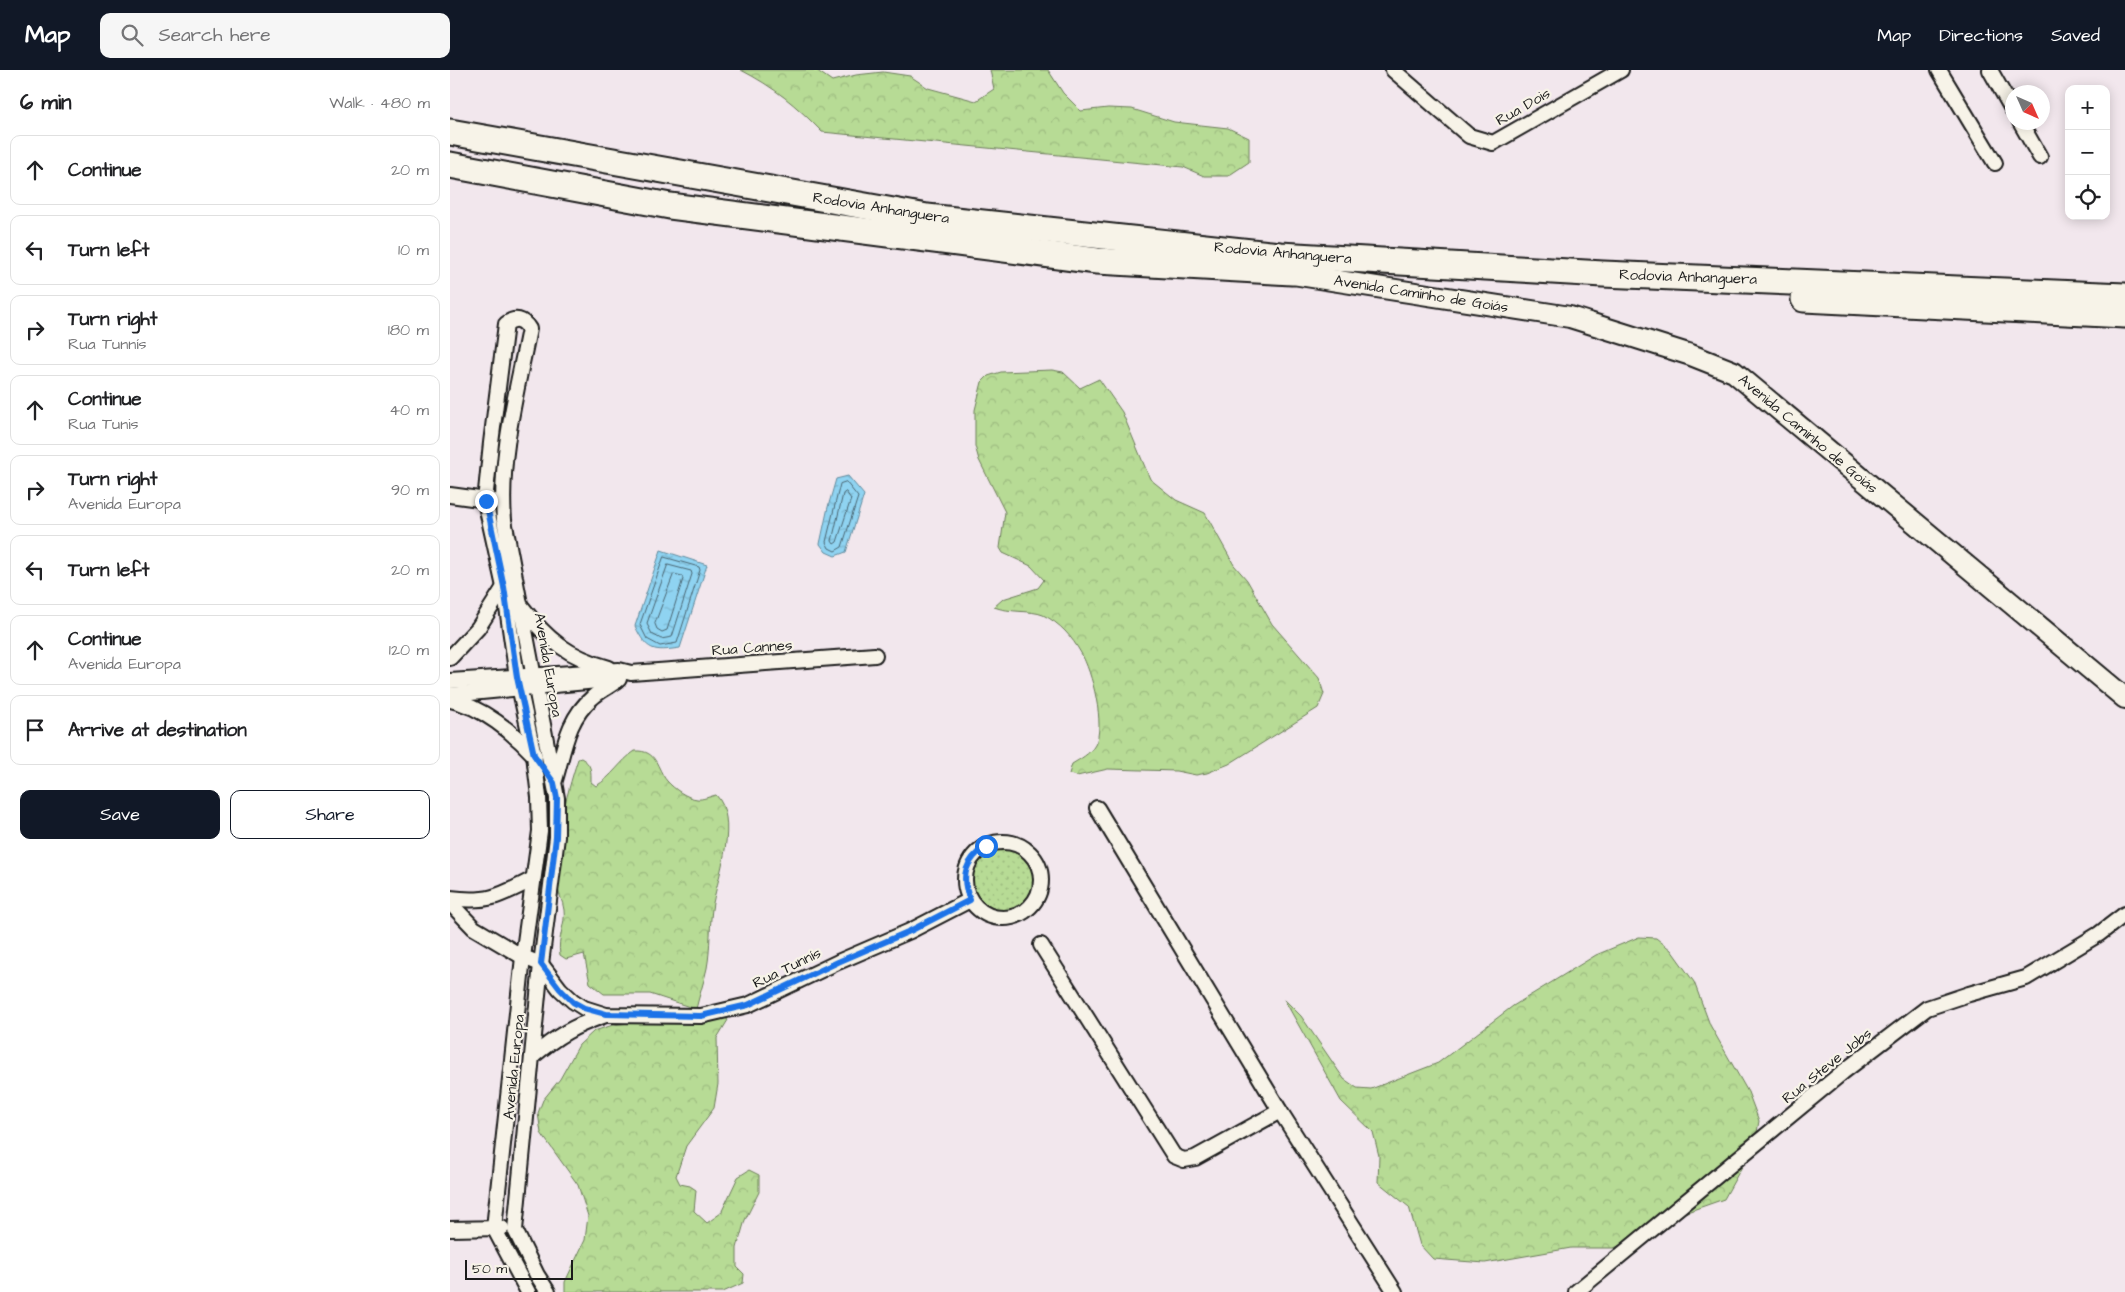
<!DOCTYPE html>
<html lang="en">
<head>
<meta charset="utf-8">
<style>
	:root { --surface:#fff; --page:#f6f6f6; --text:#202124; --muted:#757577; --line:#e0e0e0; --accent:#111827 }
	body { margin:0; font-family:"Architects Daughter",sans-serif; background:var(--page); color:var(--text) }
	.controls { position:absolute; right:15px; top:15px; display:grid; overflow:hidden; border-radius:10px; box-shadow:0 2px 12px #0003 }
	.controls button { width:45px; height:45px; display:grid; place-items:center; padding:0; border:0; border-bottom:1px solid var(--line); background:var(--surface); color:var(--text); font:25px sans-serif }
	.compass { position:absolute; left:1555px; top:15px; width:45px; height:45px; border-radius:50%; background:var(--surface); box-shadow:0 2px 12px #0003; rotate:135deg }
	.scale { position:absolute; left:15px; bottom:12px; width:108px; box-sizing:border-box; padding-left:5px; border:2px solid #1c1c1c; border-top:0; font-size:14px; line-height:18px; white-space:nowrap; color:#1c1c1c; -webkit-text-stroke:4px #f7f3e8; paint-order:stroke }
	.stop { position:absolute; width:15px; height:15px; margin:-11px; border:4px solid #1a73e8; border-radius:50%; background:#fff }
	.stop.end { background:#1a73e8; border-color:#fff; box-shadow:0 1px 5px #0008 }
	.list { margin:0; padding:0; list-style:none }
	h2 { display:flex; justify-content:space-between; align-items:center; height:65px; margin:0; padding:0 20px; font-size:21px }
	h2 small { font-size:16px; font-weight:400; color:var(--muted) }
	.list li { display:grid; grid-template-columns:32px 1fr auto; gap:15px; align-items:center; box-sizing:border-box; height:70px; margin:0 10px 10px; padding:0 10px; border:1px solid var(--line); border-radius:10px }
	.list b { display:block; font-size:19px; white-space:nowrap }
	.list p { margin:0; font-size:16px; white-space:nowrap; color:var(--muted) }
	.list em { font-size:16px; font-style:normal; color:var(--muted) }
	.actions { display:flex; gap:10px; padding:15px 20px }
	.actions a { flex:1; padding:11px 0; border:1px solid var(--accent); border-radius:10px; text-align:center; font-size:18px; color:var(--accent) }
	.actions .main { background:var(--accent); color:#fff }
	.icon { flex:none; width:28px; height:28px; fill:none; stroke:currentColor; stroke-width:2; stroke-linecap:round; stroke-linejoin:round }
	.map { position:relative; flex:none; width:1675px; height:1222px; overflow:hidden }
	header { display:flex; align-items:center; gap:30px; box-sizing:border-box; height:70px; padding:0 25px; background:var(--accent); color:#fff }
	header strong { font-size:24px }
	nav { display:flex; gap:28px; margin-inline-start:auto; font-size:18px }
	.search { width:350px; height:45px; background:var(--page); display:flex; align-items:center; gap:12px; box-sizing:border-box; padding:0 18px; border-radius:10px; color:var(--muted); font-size:19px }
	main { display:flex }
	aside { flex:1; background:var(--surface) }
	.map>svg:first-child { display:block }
</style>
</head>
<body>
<header>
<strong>Map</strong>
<div class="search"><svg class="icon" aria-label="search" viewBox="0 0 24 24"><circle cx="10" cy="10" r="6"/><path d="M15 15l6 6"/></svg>Search here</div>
<nav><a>Map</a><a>Directions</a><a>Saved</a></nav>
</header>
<main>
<aside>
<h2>6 min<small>Walk · 480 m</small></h2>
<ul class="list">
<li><svg class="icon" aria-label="ahead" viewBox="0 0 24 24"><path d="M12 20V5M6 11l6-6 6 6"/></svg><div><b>Continue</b></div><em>20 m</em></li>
<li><svg class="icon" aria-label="left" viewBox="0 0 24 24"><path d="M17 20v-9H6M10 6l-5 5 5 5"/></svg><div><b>Turn left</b></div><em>10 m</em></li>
<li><svg class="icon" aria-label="right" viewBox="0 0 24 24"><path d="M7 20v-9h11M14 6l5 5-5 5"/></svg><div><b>Turn right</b><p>Rua Tunnís</p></div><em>180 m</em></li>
<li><svg class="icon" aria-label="ahead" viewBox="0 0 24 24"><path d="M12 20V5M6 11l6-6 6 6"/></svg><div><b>Continue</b><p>Rua Tunis</p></div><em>40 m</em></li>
<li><svg class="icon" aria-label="right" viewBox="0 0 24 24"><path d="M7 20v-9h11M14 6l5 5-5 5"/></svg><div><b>Turn right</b><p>Avenida Europa</p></div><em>90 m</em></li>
<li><svg class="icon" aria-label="left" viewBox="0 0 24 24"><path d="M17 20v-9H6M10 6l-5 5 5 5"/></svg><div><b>Turn left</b></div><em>20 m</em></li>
<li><svg class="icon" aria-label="ahead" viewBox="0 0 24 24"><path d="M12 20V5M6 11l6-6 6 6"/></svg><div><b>Continue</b><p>Avenida Europa</p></div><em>120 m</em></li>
<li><svg class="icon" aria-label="arrive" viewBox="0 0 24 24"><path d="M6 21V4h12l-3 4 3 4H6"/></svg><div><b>Arrive at destination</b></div></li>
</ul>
<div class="actions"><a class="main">Save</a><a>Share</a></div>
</aside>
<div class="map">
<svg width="1675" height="1222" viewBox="0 0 1675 1222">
	<defs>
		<pattern id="forest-crowns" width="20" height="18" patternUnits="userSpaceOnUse" patternTransform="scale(1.25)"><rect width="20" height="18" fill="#b7db95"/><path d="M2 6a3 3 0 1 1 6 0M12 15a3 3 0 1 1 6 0" fill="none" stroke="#9dbb80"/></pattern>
		<pattern id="park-dots" width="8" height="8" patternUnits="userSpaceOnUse" patternTransform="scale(1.25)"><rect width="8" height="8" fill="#b7db95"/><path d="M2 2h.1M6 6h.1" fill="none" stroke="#9dbb80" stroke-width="1.8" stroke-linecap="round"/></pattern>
		<pattern id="water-ripples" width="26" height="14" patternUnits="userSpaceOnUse" patternTransform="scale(1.25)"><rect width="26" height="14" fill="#8fd3f1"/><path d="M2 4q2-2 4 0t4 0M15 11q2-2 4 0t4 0" fill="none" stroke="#7bb5ce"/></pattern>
	</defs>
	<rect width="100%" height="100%" fill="#f2e7ed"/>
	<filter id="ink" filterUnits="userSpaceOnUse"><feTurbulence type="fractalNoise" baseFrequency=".02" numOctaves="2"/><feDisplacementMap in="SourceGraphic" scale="10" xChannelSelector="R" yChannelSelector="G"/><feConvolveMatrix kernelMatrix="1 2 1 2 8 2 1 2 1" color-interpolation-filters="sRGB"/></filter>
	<g filter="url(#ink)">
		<!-- forest -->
		<g fill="url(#forest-crowns)" stroke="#6a7c58">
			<path d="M291,0H366L382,11L406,5L433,2L460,6L478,18L526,31L544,19L540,0H598L613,23L631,41L658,38L682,39L724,52L778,58L799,68V92L778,106H754L733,97L372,62C346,35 324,17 291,0Z"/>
			<path d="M602,300L613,302L630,318L649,309L672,342L700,409L726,430L755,443L784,495L797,510L822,554L869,608L874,624L868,638L779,694L757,703L746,705L726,701L658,699L627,706L619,704L622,694C630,689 640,684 645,675C656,656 642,601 631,583C622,567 610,553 593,545C581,540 560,543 544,537L553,529L588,518L594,510L581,496L553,483L550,478L555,442L529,390L525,376V340L532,312L538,306L551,302Z"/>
			<path d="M185,681C208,680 206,698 217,711C224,719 237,728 247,729C252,730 261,726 266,725C289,749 269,804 263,833C259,854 261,877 257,898C254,912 249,926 246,939L200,924H154L140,913L134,884L116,889L110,885C107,867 116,854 114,840C113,831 108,823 107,814C105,772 115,728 128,689L131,688C142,694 141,701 141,712L146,716C162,707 170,691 185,681Z"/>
			<polygon points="1189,867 1206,868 1221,880 1244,912 1260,955 1298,1022 1309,1051 1305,1073 1274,1129 1217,1149 1182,1170 1164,1178 1121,1178 1035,1193 983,1189 970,1175 959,1137 928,1112 929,1086 923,1062 891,1031 834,929 851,946 894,1009 907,1018 921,1019 988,993 1063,936 1146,885"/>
			<polygon points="261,943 270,944 278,950 267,968 268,1014 264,1038 236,1076 226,1106 230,1114 240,1116 246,1120 244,1141 257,1153 271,1143 288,1107 299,1100 309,1105 309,1122 295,1150 287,1178 287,1197 294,1204 293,1213 273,1222 115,1222 115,1212 135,1170 138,1146 128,1115 91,1063 88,1043 93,1030 110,1009 129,975 144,961 163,955"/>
		</g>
		<!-- park -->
		<circle fill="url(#park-dots)" stroke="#6a7c58" cx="553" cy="810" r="34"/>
		<!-- water -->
		<g fill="url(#water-ripples)" stroke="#618a9c">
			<polygon points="398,406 414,425 396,482 385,486 376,482 370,474 378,437 386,409"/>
			<path d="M211,480L257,495L230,578C203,582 197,581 185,556Z"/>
		</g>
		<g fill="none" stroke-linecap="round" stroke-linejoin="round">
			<!-- shore -->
			<g stroke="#4a6571" stroke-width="1">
				<polygon points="396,412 408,427 392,477 385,481 379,478 376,472 390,414"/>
				<polygon points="396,422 401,429 387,472 384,474 382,471 393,424"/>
				<polygon points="214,487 249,497 250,500 227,573 210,576 197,569 190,555"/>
				<polygon points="218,495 241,501 242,504 222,567 211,569 202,564 197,554"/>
				<polygon points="224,504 232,506 233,509 217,560 212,562 207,559 205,554"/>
			</g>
			<defs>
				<g id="street">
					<polyline points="943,0 1019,66 1043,73 1171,0"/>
					<polyline points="1489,0 1545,93"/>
					<polyline points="1540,0 1562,39"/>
					<polyline points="1570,52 1590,87"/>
					<polyline points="0,425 44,431"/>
					<path d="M72,537C97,570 119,587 159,598"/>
					<polyline points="0,588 28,558 54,517"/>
					<polyline points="0,611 169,600 181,603 425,585"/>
					<polyline points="0,625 169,609"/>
					<path d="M0,630C31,636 64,663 85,686"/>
					<path d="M105,710C114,680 117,649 142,628C149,621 160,616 168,610"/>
					<polyline points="647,738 830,1041 945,1222"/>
					<circle cx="553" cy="810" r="38"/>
					<path d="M0,828C39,833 50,826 83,809"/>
					<polyline points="0,833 24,858 73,887 91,894 110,919 123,931 134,938 156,945 251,946 298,935 388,892 460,861 520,830"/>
					<polyline points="591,875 724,1086 734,1090 745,1088 830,1041"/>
					<path d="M82,987C108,965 124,956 156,945"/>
					<polyline points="0,1159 52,1158"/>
					<path d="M78,1222L44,1158L73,887L90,761L89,727L84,685L67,607L54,517L35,431L41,373L56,254C65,247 73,249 79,259C67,321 49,386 54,450L107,728V767L91,894L65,1160L87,1205L98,1222"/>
					<polyline points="1126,1222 1393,1002 1477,938 1519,924 1576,908 1649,864 1675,844"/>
				</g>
				<polyline id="secondary" points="830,202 1120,247 1241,285 1284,302 1675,628"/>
				<g id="highway">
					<polyline points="0,62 477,147 830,185 1153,204 1675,226"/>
					<polyline points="0,95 220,136 469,168 647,191 842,202"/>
					<polyline points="1354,229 1675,245"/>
				</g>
			</defs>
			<!-- street casing -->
			<use href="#street" stroke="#1c1c1c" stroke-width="18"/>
			<!-- secondary casing -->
			<use href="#secondary" stroke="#1c1c1c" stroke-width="24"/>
			<!-- highway casing -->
			<use href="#highway" stroke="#1c1c1c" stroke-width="29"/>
			<!-- street -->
			<use href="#street" stroke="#f7f3e8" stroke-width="14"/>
			<!-- secondary -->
			<use href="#secondary" stroke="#f7f3e8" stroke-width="20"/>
			<!-- highway -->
			<use href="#highway" stroke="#f7f3e8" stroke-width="25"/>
		</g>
	</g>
	<g fill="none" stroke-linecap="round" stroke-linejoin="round" filter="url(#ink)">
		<!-- route -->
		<path stroke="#1a73e8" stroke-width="6" d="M36,431L54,517L67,607L84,685L104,713L107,728L106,767L91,894L110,919L123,932L134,938L156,944L251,946L298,935L388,892L460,861L520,830C510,806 515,791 536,776"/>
	</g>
	<g text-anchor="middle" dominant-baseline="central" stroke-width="4.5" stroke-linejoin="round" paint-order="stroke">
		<!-- street labels -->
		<g font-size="15" fill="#1c1c1c" stroke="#f7f3e8">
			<text transform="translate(1073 37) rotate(-30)">Rua Dois</text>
			<text transform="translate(431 138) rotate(9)">Rodovia Anhanguera</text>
			<text transform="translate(833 183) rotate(5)">Rodovia Anhanguera</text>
			<text transform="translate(1238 207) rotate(2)">Rodovia Anhanguera</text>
			<text transform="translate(971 224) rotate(9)">Avenida Caminho de Goiás</text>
			<text transform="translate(1358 364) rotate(40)">Avenida Caminho de Goiás</text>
			<text transform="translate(302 578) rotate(-4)">Rua Cannes</text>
			<text transform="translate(98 595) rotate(80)">Avenida Europa</text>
			<text transform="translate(337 898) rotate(-26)">Rua Tunnís</text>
			<text transform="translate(1377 996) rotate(-39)">Rua Steve Jobs</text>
			<text transform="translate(64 997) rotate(-84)">Avenida Europa</text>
		</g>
	</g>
</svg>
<div class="controls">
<button>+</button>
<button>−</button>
<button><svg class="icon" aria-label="locate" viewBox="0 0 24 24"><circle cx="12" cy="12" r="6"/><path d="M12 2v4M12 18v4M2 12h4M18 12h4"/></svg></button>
</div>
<svg class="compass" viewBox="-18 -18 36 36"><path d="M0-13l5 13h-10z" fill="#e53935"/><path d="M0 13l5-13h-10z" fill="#757577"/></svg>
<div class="scale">50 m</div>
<div class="stop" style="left:536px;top:776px"></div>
<div class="stop end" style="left:36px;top:431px"></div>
</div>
</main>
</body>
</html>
